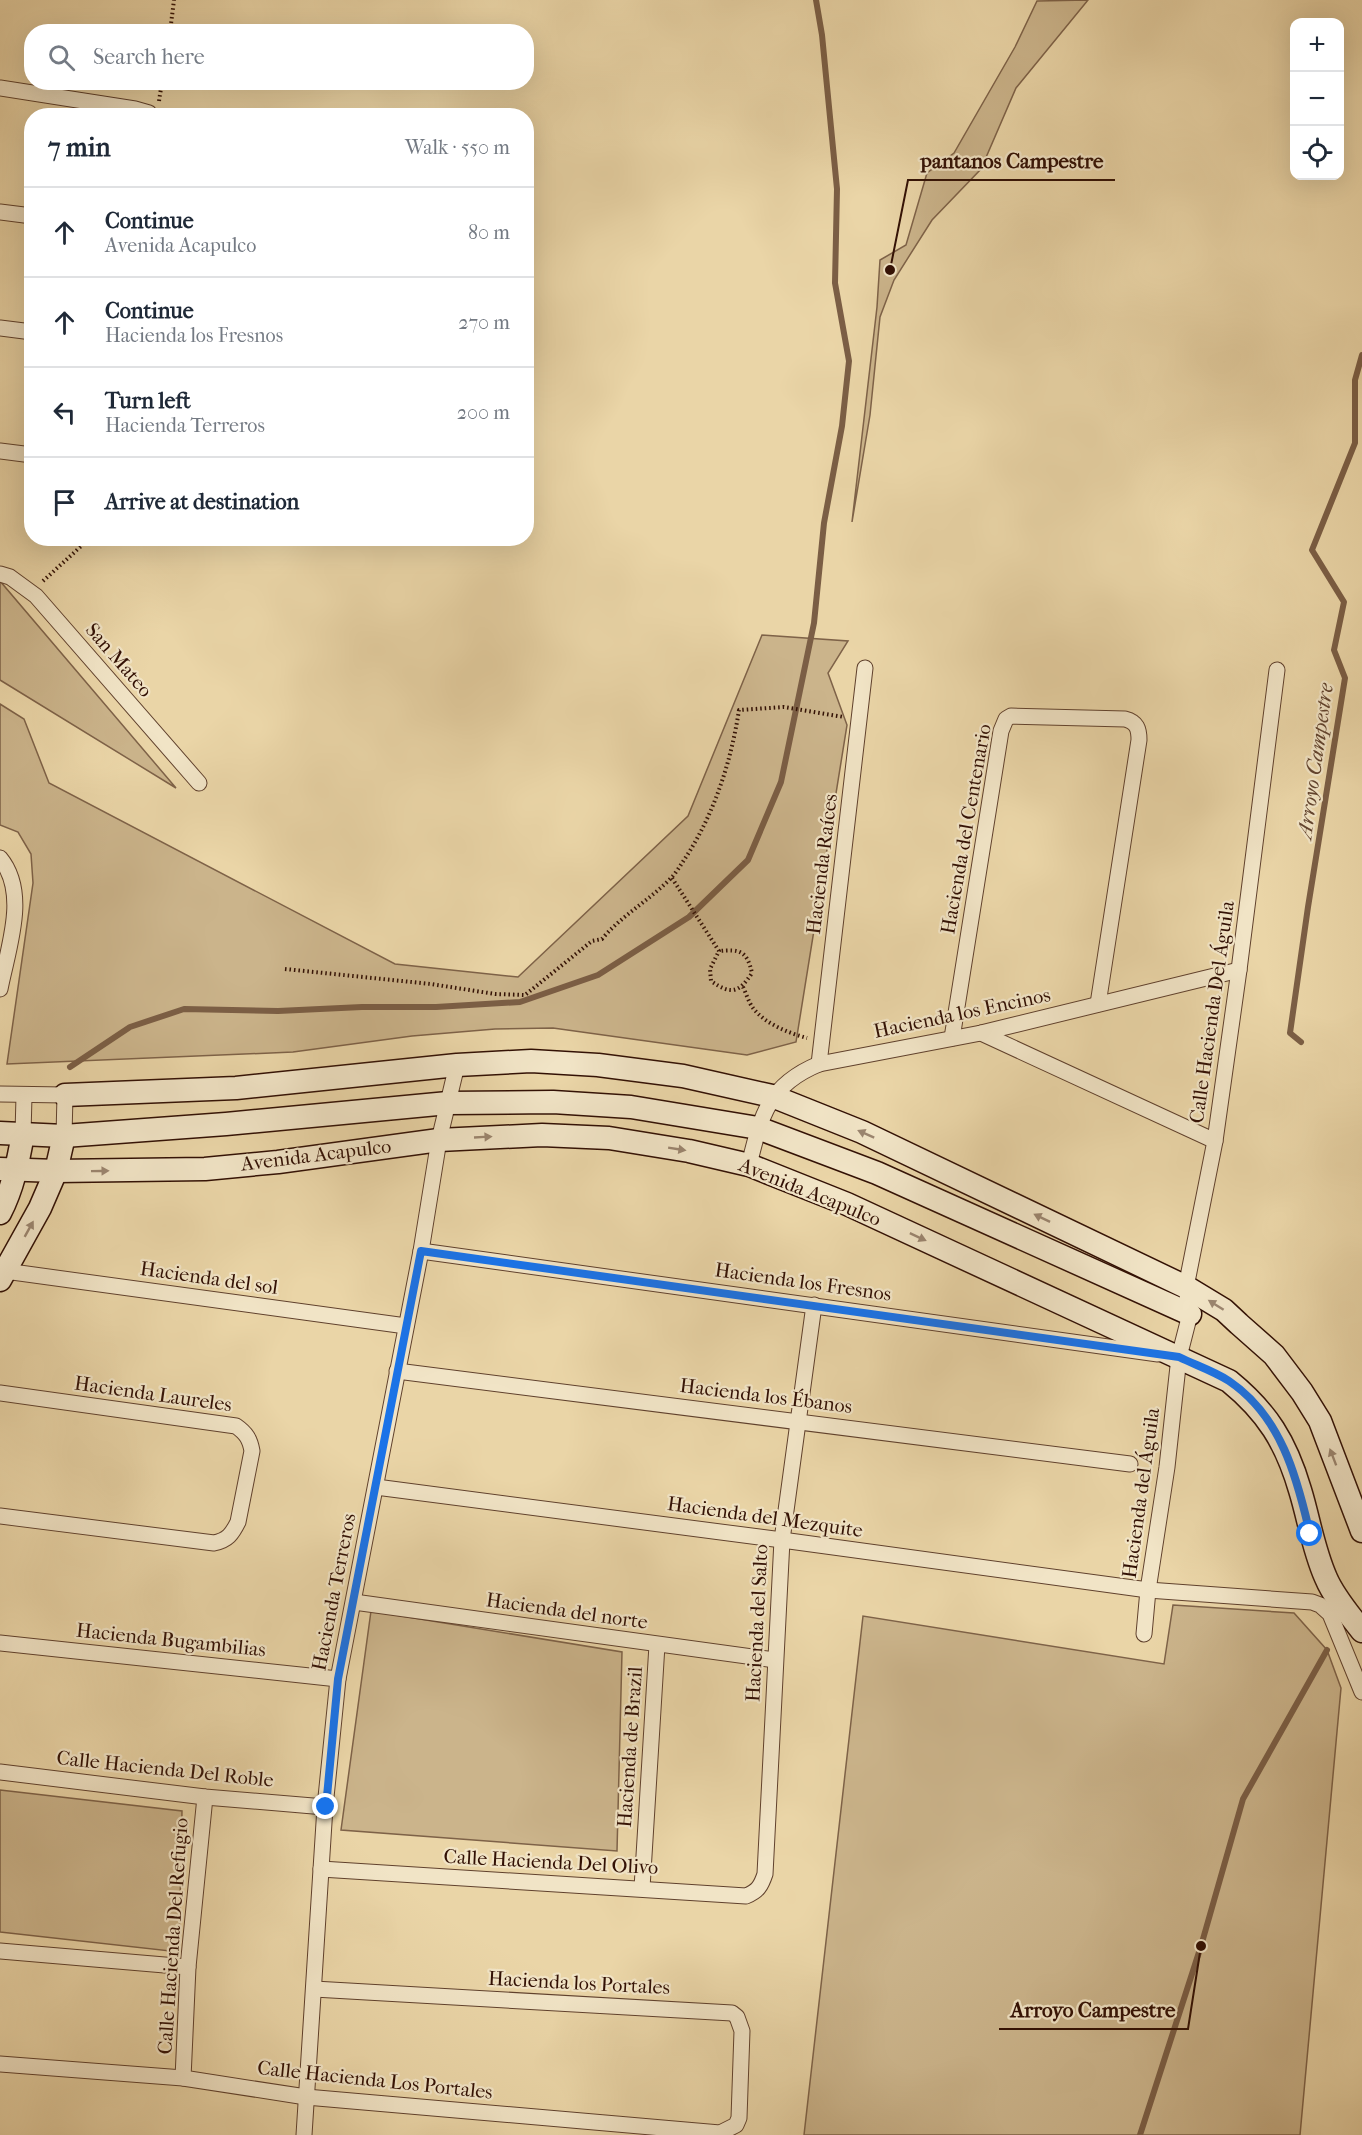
<!DOCTYPE html>
<html lang="en">
<head>
<meta charset="utf-8">
<style>
	:root { --surface:#fff; --page:#f2f2f3; --text:#1f2937; --muted:#747a83; --line:#e0e1e3 }
	body { margin:0; font-family:"IM FELL French Canon",serif; background:var(--page); color:var(--text) }
	.controls { position:absolute; right:18px; top:18px; display:grid; overflow:hidden; border-radius:12px; box-shadow:0 6px 24px #0002 }
	.controls button { width:54px; height:54px; display:grid; place-items:center; padding:0; border:0; border-bottom:2px solid var(--line); background:var(--surface); color:var(--text); font:30px sans-serif }
	.stop { position:absolute; width:18px; height:18px; margin:-14px; border:4px solid #1a73e8; border-radius:50%; background:#fff }
	.stop.end { background:#1a73e8; border-color:#fff; box-shadow:0 2px 6px #0008 }
	.list { margin:0; padding:0; list-style:none }
	h2 { display:flex; justify-content:space-between; align-items:center; height:78px; margin:0; padding:0 24px; font-size:26px }
	h2 small { font-size:20px; font-weight:400; color:var(--muted) }
	.list li { display:grid; grid-template-columns:39px 1fr auto; gap:18px; align-items:center; box-sizing:border-box; height:90px; padding:0 24px; border-top:2px solid var(--line) }
	.list b { display:block; font-size:22px; white-space:nowrap }
	.list p { margin:0; font-size:20px; white-space:nowrap; color:var(--muted) }
	.list em { font-size:20px; font-style:normal; color:var(--muted) }
	.icon { flex:none; width:33px; height:33px; fill:none; stroke:currentColor; stroke-width:2; stroke-linecap:round; stroke-linejoin:round }
	.map { position:relative; flex:none; width:1362px; height:2135px; overflow:hidden }
	.search { position:absolute; background:var(--surface); box-shadow:0 6px 24px #0002; left:24px; top:24px; width:510px; height:66px; display:flex; align-items:center; gap:15px; box-sizing:border-box; padding:0 21px; border-radius:24px; color:var(--muted); font-size:22px }
	.panel { position:absolute; background:var(--surface); box-shadow:0 6px 24px #0002; left:24px; top:108px; width:510px; height:438px; border-radius:24px }
	.map>svg:first-child { display:block }
</style>
</head>
<body>
<div class="map">
<svg width="1362" height="2135" viewBox="0 0 1362 2135">
	<rect width="100%" height="100%" fill="#ead5a7"/>
	<filter id="stains"><feTurbulence type="fractalNoise" baseFrequency=".00333" numOctaves="4"/><feColorMatrix values="0 0 0 0 .2 0 0 0 0 .09 0 0 0 0 .02 0 0 0 .5 -.17"/></filter>
	<radialGradient id="worn" r=".72"><stop offset=".6" stop-color="#630" stop-opacity="0"/><stop offset="1" stop-color="#630" stop-opacity=".3"/></radialGradient>
	<!-- green -->
	<g fill="#cbb48b" stroke="#7e6248" stroke-width="1.5">
		<polygon points="1088,0 1016,88 981,169 932,220 894,280 880,317 870,415 852,522 877,307 880,260 906,245 927,173 954,153 1015,47 1037,1"/>
		<polygon points="0,581 176,788 0,680"/>
		<polygon points="762,635 848,641 828,673 847,725 796,1042 747,1055 553,1028 495,1029 412,1036 293,1052 7,1064 33,883 31,854 18,832 0,825 0,704 24,719 49,783 395,964 518,977 688,816"/>
		<polygon points="1173,1605 1294,1613 1327,1650 1341,1688 1300,2135 804,2135 863,1616 1164,1664"/>
		<polygon points="371,1611 622,1652 617,1851 341,1830"/>
		<polygon points="0,1790 182,1811 179,1952 0,1932"/>
	</g>
	<g fill="none" stroke-linecap="round" stroke-linejoin="round">
		<!-- stream -->
		<g stroke="#7b5e45" stroke-width="6">
			<polyline points="1301,1042 1290,1033 1308,907 1345,678 1334,650 1344,602 1312,550 1355,443 1355,380 1362,355"/>
			<polyline points="70,1067 130,1027 184,1009 278,1011 362,1007 436,1007 520,1002 598,975 689,917 748,860 781,782 814,623 824,523 842,426 849,361 835,283 837,189 822,35 816,0"/>
			<polyline points="1140,2135 1201,1946 1243,1799 1327,1650"/>
		</g>
		<defs>
			<g id="street">
				<polyline points="0,88 135,109 149,113 151,116"/>
				<polyline points="0,212 32,216"/>
				<polyline points="0,328 32,332"/>
				<polyline points="0,451 32,455"/>
				<polyline points="0,574 10,577 36,596 199,783"/>
				<path d="M0,858C29,893 8,948 0,989"/>
				<polyline points="981,1033 1215,1141"/>
				<path d="M952,1038L1001,731L1006,719L1011,716L1125,719C1137,722 1139,729 1139,740L1098,1004"/>
				<polyline points="819,1064 865,668"/>
				<polyline points="0,1094 65,1095 64,1136"/>
				<polyline points="23,1134 24,1096"/>
				<path d="M749,1165C761,1116 768,1085 819,1064L981,1033L1239,970"/>
				<polyline points="421,1251 1158,1354"/>
				<polyline points="5,1271 406,1326"/>
				<polyline points="397,1371 1130,1464"/>
				<path d="M0,1393L236,1426C246,1433 250,1439 252,1451L238,1522C232,1534 228,1540 214,1543L0,1516"/>
				<polyline points="376,1487 782,1540 1148,1590 1312,1602 1320,1605 1330,1614 1362,1692"/>
				<polyline points="354,1602 775,1660"/>
				<polyline points="1144,1634 1148,1590 1167,1467 1179,1357 1190,1314 1186,1287 1215,1141 1239,970 1277,670"/>
				<polyline points="0,1643 338,1679"/>
				<polyline points="0,1772 205,1797 325,1807"/>
				<path d="M321,1869L746,1896C758,1891 761,1886 765,1874L782,1540L814,1305"/>
				<polyline points="642,1888 657,1645"/>
				<polyline points="0,1951 188,1967"/>
				<polyline points="0,2064 183,2078 306,2097 720,2133 736,2125 739,2118 742,2031 737,2017 732,2013 314,1989"/>
				<polyline points="183,2078 188,1967 205,1797"/>
				<polyline points="304,2135 325,1807 338,1679 421,1251 439,1140 457,1065"/>
			</g>
			<g id="secondary">
				<polyline points="65,1095 236,1088 457,1065 531,1061 598,1065 683,1076 772,1096 862,1132 1186,1287 1224,1310 1239,1324 1274,1355 1302,1392 1320,1421 1362,1531"/>
				<polyline points="0,1133 64,1136 226,1124 448,1103 553,1102 631,1107 758,1128 877,1173 1190,1314"/>
				<path d="M0,1169L56,1171L205,1169L278,1162L439,1140L542,1135L609,1138L689,1151L749,1165L847,1204L1229,1381C1267,1412 1286,1442 1300,1490C1309,1519 1313,1549 1326,1578C1334,1597 1349,1614 1362,1631"/>
				<path d="M0,1213C13,1188 18,1162 23,1134"/>
				<polyline points="0,1280 40,1208 56,1171 64,1136"/>
			</g>
		</defs>
		<!-- street casing -->
		<use href="#street" stroke="#60412d" stroke-width="17"/>
		<!-- secondary casing -->
		<use href="#secondary" stroke="#321004" stroke-width="25"/>
		<!-- path -->
		<g stroke="#321004" stroke-width="4" stroke-dasharray="1.5 3" stroke-linecap="butt">
			<polyline points="170,32 174,0"/>
			<polyline points="159,101 162,82"/>
			<polyline points="43,581 90,538"/>
			<path d="M672,878L719,951L710,969L711,981C731,995 739,993 752,973C747,951 740,949 719,951"/>
			<path d="M285,969L431,984L495,994L525,995L592,941L602,939C622,915 650,900 671,878C676,873 680,866 684,860C714,815 731,762 739,710L784,707L844,717"/>
			<path d="M743,987C746,993 749,1003 753,1008C765,1024 789,1033 807,1038"/>
		</g>
		<!-- street -->
		<use href="#street" stroke="#f1e4c6" stroke-width="15"/>
		<!-- secondary -->
		<use href="#secondary" stroke="#f1e4c6" stroke-width="22"/>
	</g>
	<!-- one-way arrows -->
	<defs><path id="oneway-solid" d="M-6-.8H1V-3.2L6.5 0L1 3.2V.8H-6Z" transform="scale(1.5)"/></defs>
	<g fill="#9b856f">
		<use href="#oneway-solid" transform="translate(866 1134) rotate(-156)"/>
		<use href="#oneway-solid" transform="translate(483 1137) rotate(-3)"/>
		<use href="#oneway-solid" transform="translate(677 1149) rotate(9)"/>
		<use href="#oneway-solid" transform="translate(100 1171) rotate(-1)"/>
		<use href="#oneway-solid" transform="translate(1042 1218) rotate(-154)"/>
		<use href="#oneway-solid" transform="translate(29 1229) rotate(-61)"/>
		<use href="#oneway-solid" transform="translate(918 1237) rotate(25)"/>
		<use href="#oneway-solid" transform="translate(1216 1305) rotate(-148)"/>
		<use href="#oneway-solid" transform="translate(1333 1457) rotate(-111)"/>
	</g>
	<g fill="none" stroke-linecap="round" stroke-linejoin="round">
		<!-- route -->
		<path stroke="#1a73e8" stroke-width="8" d="M326,1807L338,1679L421,1251L1179,1357C1195,1365 1214,1371 1229,1381C1281,1416 1297,1477 1310,1534"/>
	</g>
	<g text-anchor="middle" dominant-baseline="central" stroke-width="4.5" stroke-linejoin="round" paint-order="stroke">
		<!-- street labels -->
		<g font-size="20" fill="#321004" stroke="#f1e4c6">
			<text transform="translate(119 660) rotate(49)">San Mateo</text>
			<text transform="translate(966 829) rotate(-80)">Hacienda del Centenario</text>
			<text transform="translate(822 864) rotate(-83)">Hacienda Raíces</text>
			<text transform="translate(1212 1012) rotate(-82)">Calle Hacienda Del Águila</text>
			<text transform="translate(962 1013) rotate(-12)">Hacienda los Encinos</text>
			<text transform="translate(316 1155) rotate(-7)">Avenida Acapulco</text>
			<text transform="translate(810 1192) rotate(22)">Avenida Acapulco</text>
			<text transform="translate(209 1278) rotate(8)">Hacienda del sol</text>
			<text transform="translate(803 1282) rotate(8)">Hacienda los Fresnos</text>
			<text transform="translate(153 1394) rotate(8)">Hacienda Laureles</text>
			<text transform="translate(766 1396) rotate(7)">Hacienda los Ébanos</text>
			<text transform="translate(1141 1493) rotate(-82)">Hacienda del Águila</text>
			<text transform="translate(765 1517) rotate(8)">Hacienda del Mezquite</text>
			<text transform="translate(334 1592) rotate(-79)">Hacienda Terreros</text>
			<text transform="translate(567 1611) rotate(8)">Hacienda del norte</text>
			<text transform="translate(757 1623) rotate(-87)">Hacienda del Salto</text>
			<text transform="translate(171 1640) rotate(6)">Hacienda Bugambilias</text>
			<text transform="translate(630 1747) rotate(-86)">Hacienda de Brazil</text>
			<text transform="translate(165 1769) rotate(6)">Calle Hacienda Del Roble</text>
			<text transform="translate(551 1862) rotate(3)">Calle Hacienda Del Olivo</text>
			<text transform="translate(173 1936) rotate(-86)">Calle Hacienda Del Refugio</text>
			<text transform="translate(579 1983) rotate(3)">Hacienda los Portales</text>
			<text transform="translate(375 2080) rotate(6)">Calle Hacienda Los Portales</text>
		</g>
		<!-- water labels -->
		<g font-size="21" font-style="italic" fill="#62442f" stroke="#f1e4c6">
			<text transform="translate(1315 761) rotate(-82)">Arroyo Campestre</text>
		</g>
	</g>
	<!-- callouts -->
	<path fill="none" stroke="#321004" stroke-width="2" d="M890 270L908 180H1115M1201 1946L1188 2029H999"/>
	<g fill="#321004" stroke="#f1e4c6" stroke-width="2">
		<circle cx="890" cy="270" r="6"/>
		<circle cx="1201" cy="1946" r="6"/>
	</g>
	<g font-size="21" text-anchor="middle" font-weight="bold" fill="#321004" stroke="#f1e4c6" stroke-width="4.5" stroke-linejoin="round" paint-order="stroke">
		<text x="1012" y="168">pantanos Campestre</text>
		<text x="1093" y="2017">Arroyo Campestre</text>
	</g>
	<rect width="100%" height="100%" filter="url(#stains)"/>
	<rect width="100%" height="100%" fill="url(#worn)"/>
</svg>
<div class="controls">
<button>+</button>
<button>−</button>
<button><svg class="icon" aria-label="locate" viewBox="0 0 24 24"><circle cx="12" cy="12" r="6"/><path d="M12 2v4M12 18v4M2 12h4M18 12h4"/></svg></button>
</div>
<div class="stop" style="left:1310px;top:1534px"></div>
<div class="stop end" style="left:326px;top:1807px"></div>
<div class="search"><svg class="icon" aria-label="search" viewBox="0 0 24 24"><circle cx="10" cy="10" r="6"/><path d="M15 15l6 6"/></svg>Search here</div>
<section class="panel">
<h2>7 min<small>Walk · 550 m</small></h2>
<ul class="list">
<li><svg class="icon" aria-label="ahead" viewBox="0 0 24 24"><path d="M12 20V5M6 11l6-6 6 6"/></svg><div><b>Continue</b><p>Avenida Acapulco</p></div><em>80 m</em></li>
<li><svg class="icon" aria-label="ahead" viewBox="0 0 24 24"><path d="M12 20V5M6 11l6-6 6 6"/></svg><div><b>Continue</b><p>Hacienda los Fresnos</p></div><em>270 m</em></li>
<li><svg class="icon" aria-label="left" viewBox="0 0 24 24"><path d="M17 20v-9H6M10 6l-5 5 5 5"/></svg><div><b>Turn left</b><p>Hacienda Terreros</p></div><em>200 m</em></li>
<li><svg class="icon" aria-label="arrive" viewBox="0 0 24 24"><path d="M6 21V4h12l-3 4 3 4H6"/></svg><div><b>Arrive at destination</b></div></li>
</ul>
</section>
</div>
</body>
</html>
